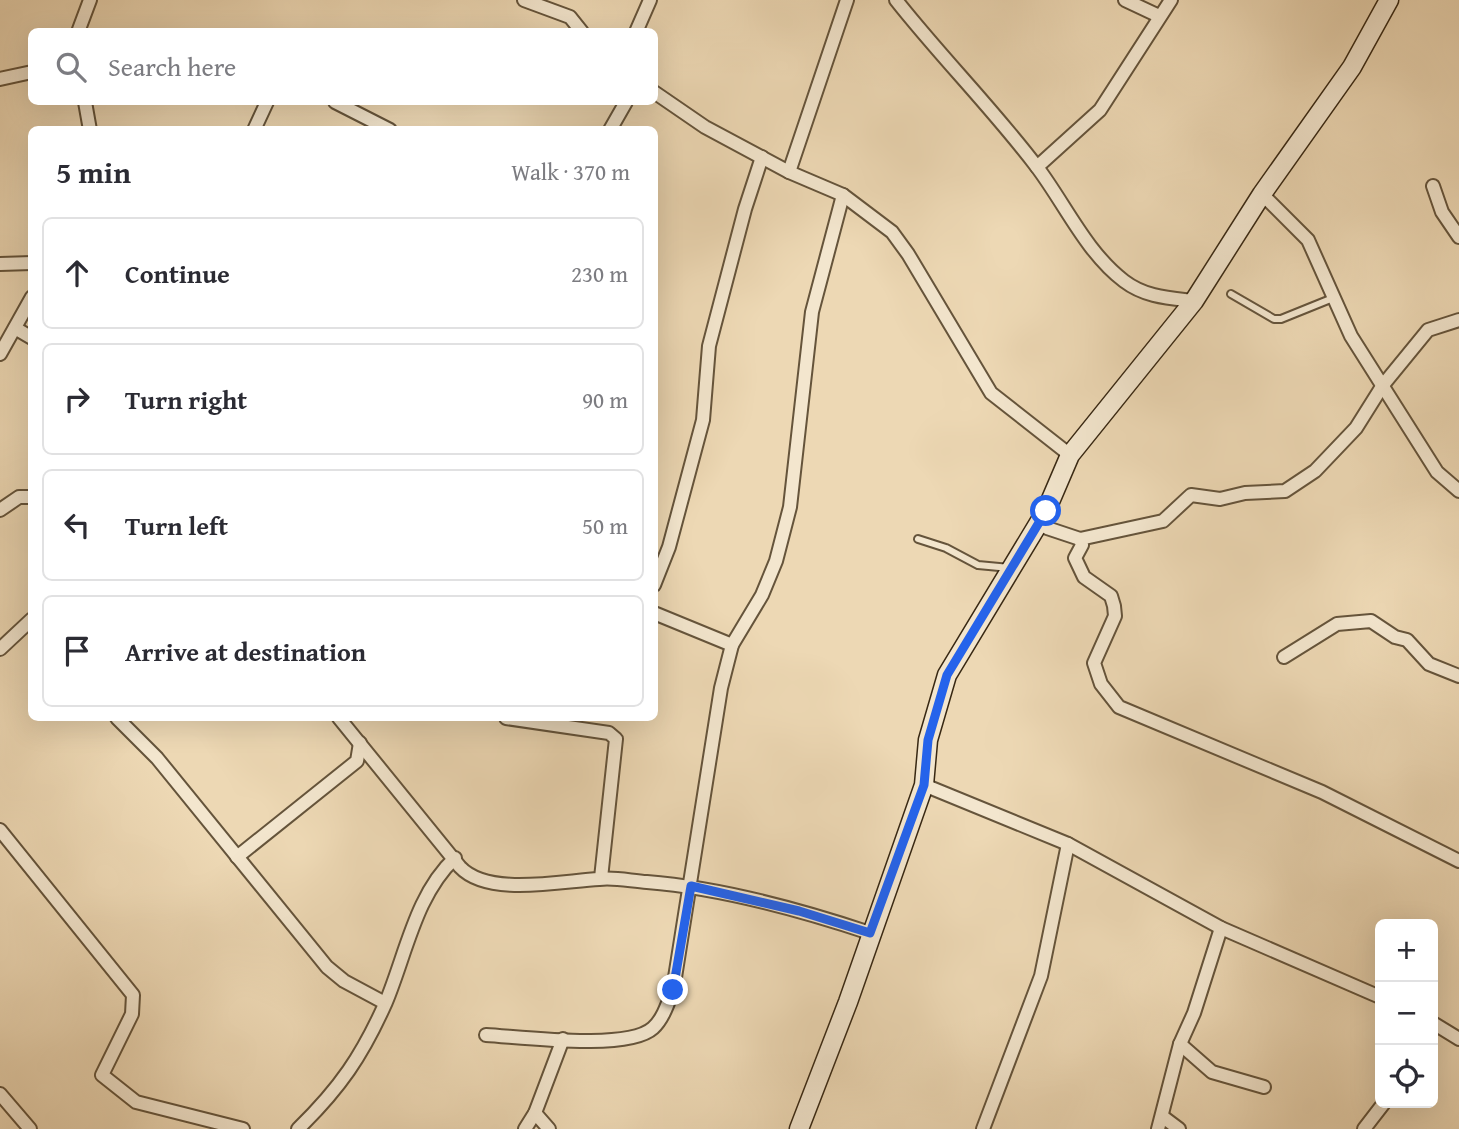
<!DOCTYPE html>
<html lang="en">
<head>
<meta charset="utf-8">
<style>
	:root { --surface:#fff; --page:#f2f2f3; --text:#2b2b33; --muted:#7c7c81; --line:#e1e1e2 }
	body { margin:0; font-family:"Gentium Book Plus",serif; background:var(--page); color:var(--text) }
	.controls { position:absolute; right:21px; bottom:21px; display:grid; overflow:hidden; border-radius:10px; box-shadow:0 7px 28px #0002 }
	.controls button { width:63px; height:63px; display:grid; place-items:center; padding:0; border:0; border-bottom:2px solid var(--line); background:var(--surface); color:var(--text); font:35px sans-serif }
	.stop { position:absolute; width:21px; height:21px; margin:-16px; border:5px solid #2563eb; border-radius:50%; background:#fff }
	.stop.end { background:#2563eb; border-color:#fff; box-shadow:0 2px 7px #0008 }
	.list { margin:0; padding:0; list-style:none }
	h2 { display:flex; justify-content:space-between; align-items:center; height:91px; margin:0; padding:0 28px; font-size:30px }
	h2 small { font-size:23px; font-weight:400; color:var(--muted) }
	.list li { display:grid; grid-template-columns:46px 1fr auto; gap:21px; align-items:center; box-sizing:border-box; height:112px; margin:0 14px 14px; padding:0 14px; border:2px solid var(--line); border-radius:10px }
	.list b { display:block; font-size:26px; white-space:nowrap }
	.list em { font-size:23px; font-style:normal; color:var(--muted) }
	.icon { flex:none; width:38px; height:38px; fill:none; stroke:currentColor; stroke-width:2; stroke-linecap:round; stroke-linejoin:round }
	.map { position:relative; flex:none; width:1459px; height:1129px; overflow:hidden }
	.search { position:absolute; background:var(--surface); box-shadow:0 7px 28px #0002; left:28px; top:28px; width:630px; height:77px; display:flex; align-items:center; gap:18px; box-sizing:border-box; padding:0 24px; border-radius:10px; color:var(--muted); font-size:26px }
	.panel { position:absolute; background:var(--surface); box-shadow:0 7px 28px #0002; left:28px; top:126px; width:630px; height:595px; border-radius:10px }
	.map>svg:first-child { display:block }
</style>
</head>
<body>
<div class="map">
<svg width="1459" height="1129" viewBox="0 0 1459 1129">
	<rect width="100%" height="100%" fill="#edd8b4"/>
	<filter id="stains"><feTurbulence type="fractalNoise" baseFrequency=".00286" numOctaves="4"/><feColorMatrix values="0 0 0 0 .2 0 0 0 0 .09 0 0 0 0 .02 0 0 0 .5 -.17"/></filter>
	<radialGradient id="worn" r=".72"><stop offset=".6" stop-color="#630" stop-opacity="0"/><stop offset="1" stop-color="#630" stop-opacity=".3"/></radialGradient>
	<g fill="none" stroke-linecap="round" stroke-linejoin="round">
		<defs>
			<g id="lane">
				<polyline points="1231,294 1274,319 1281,319 1333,298"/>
				<polyline points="918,539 946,548 978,565 1010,568"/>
			</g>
			<g id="street">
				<polyline points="524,0 570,17 582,32"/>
				<path d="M896,0C941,57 993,109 1037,167C1065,204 1086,252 1124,281C1145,297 1168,298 1194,301"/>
				<polyline points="1125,0 1159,16"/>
				<polyline points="78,32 90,0"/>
				<polyline points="636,32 650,0"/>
				<polyline points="0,79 32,72"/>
				<polyline points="654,92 705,127 789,172 843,195 892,232 908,254 991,393 1070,455"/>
				<polyline points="85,102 90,130"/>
				<polyline points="335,102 390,130"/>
				<polyline points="254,130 267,102"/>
				<polyline points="610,130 626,102"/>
				<polyline points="1037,167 1100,110 1171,0"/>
				<polyline points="789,172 847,0"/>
				<polyline points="1433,186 1442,212 1459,237"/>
				<polyline points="1262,194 1308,240 1351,336 1437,472 1459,491"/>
				<polyline points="0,264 32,263"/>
				<polyline points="1459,320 1428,330 1383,385 1356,428 1315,471 1285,491 1245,493 1220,499 1191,495 1163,521 1080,539 1082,545 1075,558 1084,577 1111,596 1114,606 1115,616 1094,663 1101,684 1119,707 1322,792 1459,861"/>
				<polyline points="15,328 32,338"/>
				<polyline points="0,354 32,297"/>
				<polyline points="0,510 19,497 32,497"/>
				<polyline points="1046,511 1047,528 1080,539"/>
				<polyline points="654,585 669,547 703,420 709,346 745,209 762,157"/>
				<polyline points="654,613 732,645"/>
				<polyline points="0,649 32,619"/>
				<polyline points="1284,657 1337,624 1371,621 1395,637 1407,640 1429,664 1459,676"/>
				<polyline points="117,718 157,758 327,967 344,981 385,1003"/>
				<path d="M339,718L460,867C488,897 561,881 599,879C614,877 631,881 647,882C722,888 798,909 870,933"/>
				<polyline points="506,718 609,733 616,739 601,878"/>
				<polyline points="924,785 1068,844 1221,928 1380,997"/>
				<polyline points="0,830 133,995 132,1014 102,1075 136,1102 243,1129"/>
				<polyline points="237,857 357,761 360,743"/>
				<polyline points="1433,1023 1459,1039"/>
				<path d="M486,1035C522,1037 628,1051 653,1028C663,1019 668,1003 673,990L721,688L732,645L762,595L776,561L790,507L812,312L843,195"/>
				<polyline points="1180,1044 1212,1072 1264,1087"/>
				<polyline points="0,1094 30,1129"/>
				<polyline points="535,1113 549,1129"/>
				<polyline points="1163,1117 1179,1129"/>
				<path d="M298,1129C340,1088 362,1056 386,1002C406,954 416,894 455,858"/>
				<polyline points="525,1129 535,1113 563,1039"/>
				<polyline points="983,1129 1041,976 1068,844"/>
				<polyline points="1158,1129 1180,1044 1194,1013 1221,928"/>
				<polyline points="1364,1129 1384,1103"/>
			</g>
			<polyline id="secondary" points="799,1129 848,1002 924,785 928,740 947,675 1046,511 1070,455 1194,301 1262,194 1352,67 1389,0"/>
		</defs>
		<!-- lane casing -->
		<use href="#lane" stroke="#65543b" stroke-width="10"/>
		<!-- street casing -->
		<use href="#street" stroke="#65543b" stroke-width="16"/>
		<!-- secondary casing -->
		<use href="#secondary" stroke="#382813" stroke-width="21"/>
		<!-- lane -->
		<use href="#lane" stroke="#f3e6ce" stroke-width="6"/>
		<!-- street -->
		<use href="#street" stroke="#f3e6ce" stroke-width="12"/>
		<!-- secondary -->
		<use href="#secondary" stroke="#f3e6ce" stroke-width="18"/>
	</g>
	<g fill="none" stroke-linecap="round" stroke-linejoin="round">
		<!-- route -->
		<polyline stroke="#2563eb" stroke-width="9" points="673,990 691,886 799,911 870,933 924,785 928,740 947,675 1046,511"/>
	</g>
	<rect width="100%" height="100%" filter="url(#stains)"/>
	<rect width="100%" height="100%" fill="url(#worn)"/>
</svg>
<div class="controls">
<button>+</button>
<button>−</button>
<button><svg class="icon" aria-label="locate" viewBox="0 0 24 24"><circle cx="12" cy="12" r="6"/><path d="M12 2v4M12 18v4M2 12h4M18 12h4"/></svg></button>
</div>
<div class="stop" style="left:1046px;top:511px"></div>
<div class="stop end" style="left:673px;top:990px"></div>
<div class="search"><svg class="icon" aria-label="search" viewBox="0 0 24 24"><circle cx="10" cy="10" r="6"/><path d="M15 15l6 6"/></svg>Search here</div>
<section class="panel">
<h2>5 min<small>Walk · 370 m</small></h2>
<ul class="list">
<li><svg class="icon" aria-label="ahead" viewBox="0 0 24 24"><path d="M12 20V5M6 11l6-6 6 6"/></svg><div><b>Continue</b></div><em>230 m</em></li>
<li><svg class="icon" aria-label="right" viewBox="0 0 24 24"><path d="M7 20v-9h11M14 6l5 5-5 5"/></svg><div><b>Turn right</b></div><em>90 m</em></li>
<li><svg class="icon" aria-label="left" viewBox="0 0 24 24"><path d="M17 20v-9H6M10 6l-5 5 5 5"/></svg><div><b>Turn left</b></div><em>50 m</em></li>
<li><svg class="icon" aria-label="arrive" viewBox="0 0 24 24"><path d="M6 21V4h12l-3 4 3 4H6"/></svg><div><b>Arrive at destination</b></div></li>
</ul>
</section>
</div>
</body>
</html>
